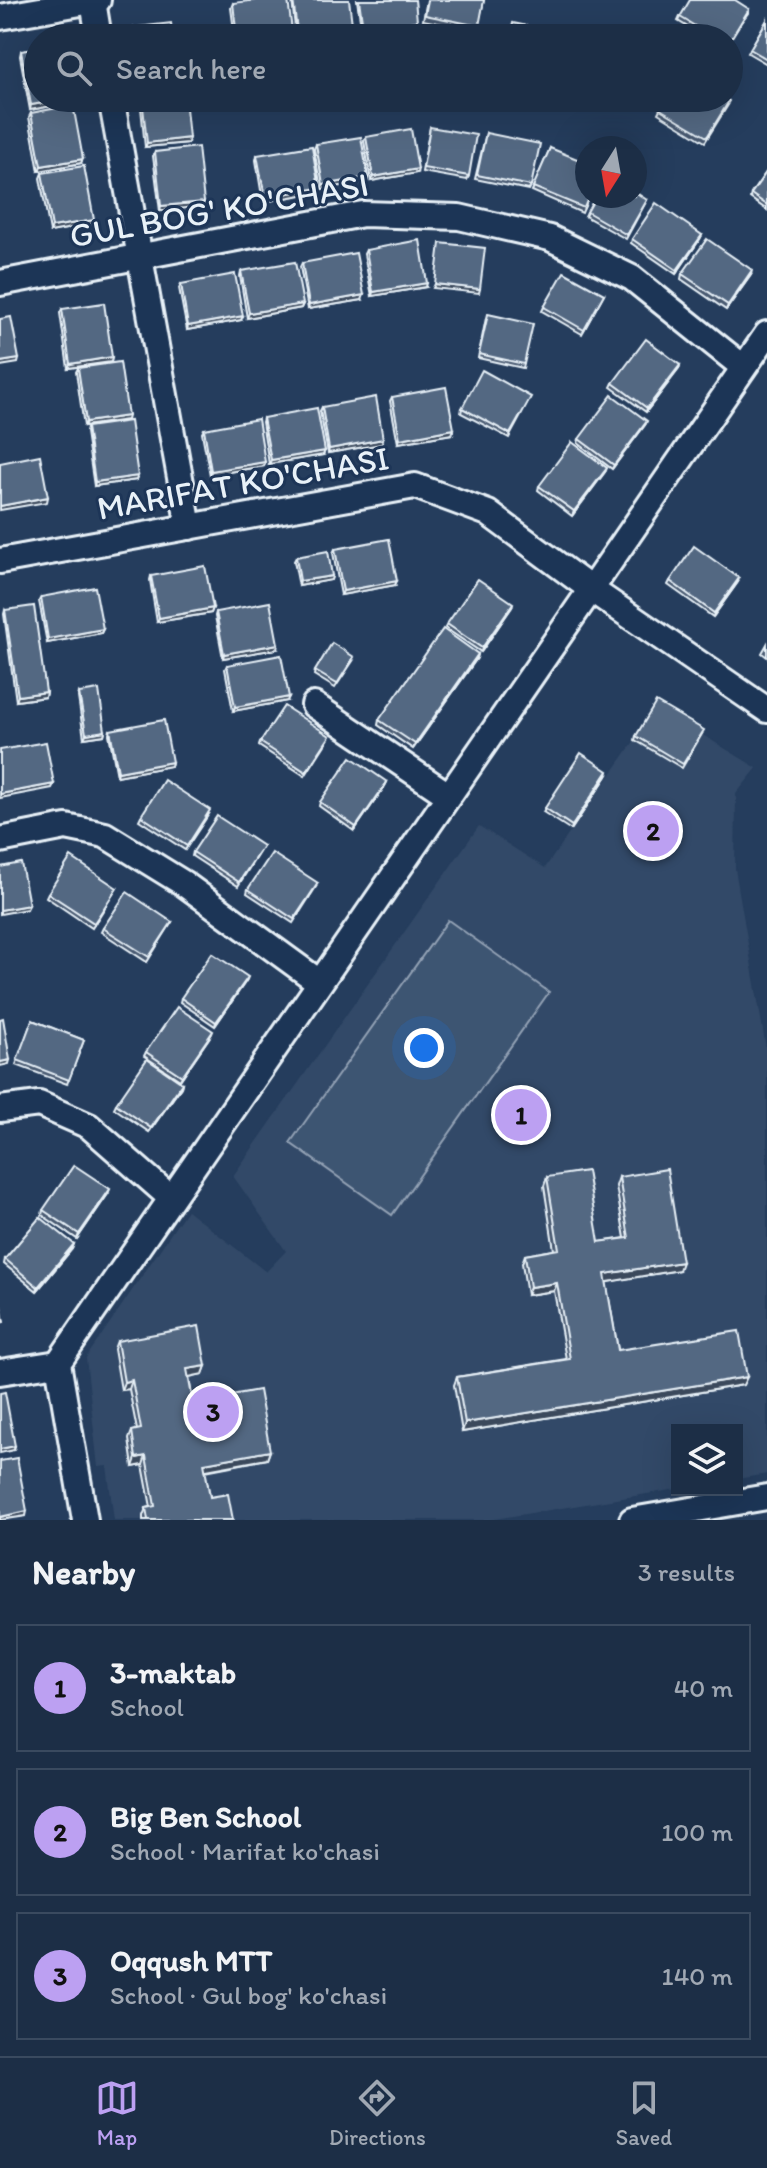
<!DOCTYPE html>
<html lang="en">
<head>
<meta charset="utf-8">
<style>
	:root { --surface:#1c2e46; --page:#293a51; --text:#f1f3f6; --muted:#a0a8b3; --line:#3a4a5f; --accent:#bca0f2 }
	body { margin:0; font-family:Itim,sans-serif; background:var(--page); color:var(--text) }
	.controls { position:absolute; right:24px; bottom:24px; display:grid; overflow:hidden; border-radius:0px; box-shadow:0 8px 32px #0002 }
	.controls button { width:72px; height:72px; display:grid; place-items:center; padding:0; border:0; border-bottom:2px solid var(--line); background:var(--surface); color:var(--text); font:40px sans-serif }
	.compass { position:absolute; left:575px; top:136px; width:72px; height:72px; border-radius:50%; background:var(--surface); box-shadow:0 8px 32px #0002; rotate:191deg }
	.you { position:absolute; left:424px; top:1048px; width:28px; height:28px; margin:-20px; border:6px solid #fff; border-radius:50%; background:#1a73e8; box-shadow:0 0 0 12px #1a73e833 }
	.badge { display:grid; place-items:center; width:52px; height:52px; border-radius:50%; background:var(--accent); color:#111; font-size:26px; font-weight:700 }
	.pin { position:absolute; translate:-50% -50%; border:4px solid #fff; box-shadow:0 2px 8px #0006 }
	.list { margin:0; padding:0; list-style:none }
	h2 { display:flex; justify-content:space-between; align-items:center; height:104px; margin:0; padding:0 32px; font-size:34px }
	h2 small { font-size:26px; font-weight:400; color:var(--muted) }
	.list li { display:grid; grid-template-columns:52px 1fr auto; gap:24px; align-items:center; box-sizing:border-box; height:128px; margin:0 16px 16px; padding:0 16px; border:2px solid var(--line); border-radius:0px }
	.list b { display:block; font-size:30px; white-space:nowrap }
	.list p { margin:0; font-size:26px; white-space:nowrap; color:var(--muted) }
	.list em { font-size:26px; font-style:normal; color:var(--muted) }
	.icon { flex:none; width:44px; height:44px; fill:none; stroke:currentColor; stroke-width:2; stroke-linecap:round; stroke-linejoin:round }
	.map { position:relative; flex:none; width:767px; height:1520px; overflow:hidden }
	.search { position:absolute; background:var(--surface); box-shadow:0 8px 32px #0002; left:24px; right:24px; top:24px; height:88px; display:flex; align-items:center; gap:20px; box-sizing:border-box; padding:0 28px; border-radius:44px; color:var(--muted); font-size:30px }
	.sheet { height:536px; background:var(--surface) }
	nav { display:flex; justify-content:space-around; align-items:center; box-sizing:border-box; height:112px; border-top:2px solid var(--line); background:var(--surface); font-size:22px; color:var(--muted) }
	nav a { display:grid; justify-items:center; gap:4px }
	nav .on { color:var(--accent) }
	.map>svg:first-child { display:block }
</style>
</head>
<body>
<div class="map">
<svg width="767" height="1520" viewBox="0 0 767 1520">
	<rect width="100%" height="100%" fill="#253d5d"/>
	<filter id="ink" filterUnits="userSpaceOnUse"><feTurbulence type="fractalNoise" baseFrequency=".0125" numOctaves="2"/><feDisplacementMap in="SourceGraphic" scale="16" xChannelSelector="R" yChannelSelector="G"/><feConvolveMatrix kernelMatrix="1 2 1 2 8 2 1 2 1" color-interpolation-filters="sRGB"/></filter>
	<g filter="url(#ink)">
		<!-- built -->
		<polygon fill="#334a68" points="655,706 757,768 736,794 735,869 767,1054 767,1474 737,1479 737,1430 677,1430 677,1489 488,1520 114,1520 107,1466 98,1467 86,1358 187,1210 266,1272 286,1251 233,1176 479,826 545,868 635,740"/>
		<!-- pitch -->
		<polygon fill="#3e5472" stroke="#93a2b5" stroke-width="2" points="448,920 549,992 392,1215 290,1143"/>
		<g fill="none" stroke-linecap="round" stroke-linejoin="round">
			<defs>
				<g id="minor">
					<polyline points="93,1 99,38"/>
					<polyline points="0,17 98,0"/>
					<polyline points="111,98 189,527"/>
					<polyline points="0,283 363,214 459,217 550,238 632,278 743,367"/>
					<polyline points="0,561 415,486 488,513 592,590 767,710"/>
					<polyline points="314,705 448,795"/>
					<polyline points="0,840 66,827 105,835 183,883 319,982"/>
					<polyline points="0,1109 39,1104 89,1126 171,1198"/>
					<polyline points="0,1372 58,1363"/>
					<polyline points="85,1520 58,1363 767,334"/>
					<polyline points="632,1520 767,1497"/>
				</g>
			</defs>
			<!-- minor casing -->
			<use href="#minor" stroke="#e8f1f8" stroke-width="30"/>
			<!-- minor -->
			<use href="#minor" stroke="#1d3557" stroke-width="24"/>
		</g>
		<!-- wall -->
		<g fill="#475970" stroke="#e8f1f8" stroke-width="2">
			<polygon points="292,0 349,0 351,36 337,38 296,38"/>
			<polygon points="357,0 415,0 416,25 362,32"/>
			<polygon points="427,0 484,0 477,31 423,20"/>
			<polygon points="233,3 293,38 235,38 231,8"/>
			<polygon points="749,9 748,13 729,38 706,38 678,21 680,17"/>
			<polygon points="767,20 767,64 748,53"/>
			<polygon points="21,51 74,98 72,102 30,110 20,56"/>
			<polygon points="140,98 185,98 188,143 145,147"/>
			<polygon points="639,98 651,98 648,103"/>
			<polygon points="728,105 705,142 658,113 660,109"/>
			<polygon points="31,113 81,163 39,171 29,117"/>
			<polygon points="430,127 469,176 467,180 422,172"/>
			<polygon points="486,133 531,186 529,190 475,179"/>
			<polygon points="366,137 417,173 371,181 364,141"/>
			<polygon points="316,144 368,177 367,182 321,189 314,149"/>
			<polygon points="550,148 589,196 582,213 532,191"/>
			<polygon points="155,152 203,206 160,211 153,156"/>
			<polygon points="257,155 318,192 263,202 256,160"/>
			<polygon points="767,171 767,210 750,198 751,194"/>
			<polygon points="42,173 93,224 50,232 40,178"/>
			<polygon points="647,200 626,239 585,216 587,212"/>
			<polygon points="702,235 700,239 676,274 631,243 632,239"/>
			<polygon points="366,250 426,287 372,296 364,254"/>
			<polygon points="302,263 362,300 308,309 300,267"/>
			<polygon points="241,271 303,304 301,308 247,318 240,276"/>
			<polygon points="682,274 751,275 726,310 681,279"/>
			<polygon points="181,284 241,320 187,330 179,288"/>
			<polygon points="604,294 582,334 542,311 544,307"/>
			<polygon points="62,309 112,357 111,362 68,368 60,313"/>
			<polygon points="486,318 524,364 523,368 478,358"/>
			<polygon points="680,365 679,369 646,412 611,387 613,383"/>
			<polygon points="78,368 127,420 84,426 76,372"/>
			<polygon points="392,397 452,434 398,443 390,401"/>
			<polygon points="529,401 509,438 461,413 462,408"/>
			<polygon points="322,407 382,444 328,453 320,411"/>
			<polygon points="263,418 323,455 269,464 262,422"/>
			<polygon points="645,425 612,469 578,443 579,439"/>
			<polygon points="87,427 138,476 136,480 94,486 86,432"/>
			<polygon points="204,429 265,462 264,466 210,475 202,433"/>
			<polygon points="605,472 572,516 538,490 539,486"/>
			<polygon points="335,549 395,585 341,595 333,553"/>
			<polygon points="296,557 332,576 331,580 299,586 294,561"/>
			<polygon points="151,576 213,608 211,613 157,622 150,580"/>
			<polygon points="670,581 738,582 713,617 668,585"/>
			<polygon points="41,597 103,629 101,633 47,643 39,601"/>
			<polygon points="512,607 481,652 445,628 447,624"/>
			<polygon points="5,610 46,692 45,697 16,701 4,614"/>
			<polygon points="216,612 277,649 223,658 215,616"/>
			<polygon points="767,644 767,657 762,653"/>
			<polygon points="478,654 477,658 413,749 378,725 379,720"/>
			<polygon points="353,661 335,688 314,675 315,671"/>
			<polygon points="227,665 287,701 233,711 225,669"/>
			<polygon points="79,693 105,731 104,735 84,738 78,697"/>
			<polygon points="110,730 172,762 171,766 117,776 109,734"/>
			<polygon points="702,734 682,768 635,740 636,736"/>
			<polygon points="328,740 305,776 259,746 260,742"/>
			<polygon points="607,776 571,830 543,812 545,808"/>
			<polygon points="387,782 385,786 354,831 319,806 320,802"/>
			<polygon points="209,814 185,850 139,820 141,816"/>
			<polygon points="263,846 238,886 192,856 193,852"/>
			<polygon points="316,887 293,923 247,893 248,889"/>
			<polygon points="117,888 92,928 46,897 48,893"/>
			<polygon points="172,922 147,962 101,932 103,928"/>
			<polygon points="246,981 215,1026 180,1002 181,998"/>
			<polygon points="32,1020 84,1040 67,1084 16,1065"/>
			<polygon points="211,1035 180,1080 144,1056 146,1052"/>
			<polygon points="182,1083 181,1087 149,1132 114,1108 116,1104"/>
			<polygon points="547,1177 599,1242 625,1238 616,1186 619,1177 679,1270 606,1282 618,1350 743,1385 462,1432 454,1385 457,1377 566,1359 554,1291 527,1295 522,1263 525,1255 554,1250 544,1186"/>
			<polygon points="108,1194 77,1239 42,1215 43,1210"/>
			<polygon points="74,1244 72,1249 37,1291 4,1264 5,1259"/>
			<polygon points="117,1341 206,1366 203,1374 189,1377 193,1402 270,1451 267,1459 205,1471 210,1497 233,1520 143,1520 143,1516 146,1508 151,1507 143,1465 133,1467 129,1439 132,1431 137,1430 129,1389 121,1390 114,1349"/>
		</g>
		<!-- shaded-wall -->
		<g fill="#3a485b" stroke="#e8f1f8" stroke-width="2">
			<polygon points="417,21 416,25 362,32 363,28"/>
			<polygon points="353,32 351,36 337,38 307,38"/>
			<polygon points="74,98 72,102 30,110 31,105"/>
			<polygon points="189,138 188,143 145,147 147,143"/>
			<polygon points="83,159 81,163 39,171 41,166"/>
			<polygon points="418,169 417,173 371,181 373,177"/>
			<polygon points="368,177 367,182 321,189 323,185"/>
			<polygon points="319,188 318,192 263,202 265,197"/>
			<polygon points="204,202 203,206 160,211 161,206"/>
			<polygon points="94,220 93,224 50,232 52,227"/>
			<polygon points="702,235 700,239 676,274 677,270"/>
			<polygon points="752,270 751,275 726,310 728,305"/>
			<polygon points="427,283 426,287 372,296 373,292"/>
			<polygon points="435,284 480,289 479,293 433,288"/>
			<polygon points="364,295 362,300 308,309 309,305"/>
			<polygon points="303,304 301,308 247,318 249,313"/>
			<polygon points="243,316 241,320 187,330 188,326"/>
			<polygon points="112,357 111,362 68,368 70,364"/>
			<polygon points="19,359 18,363 0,366 0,362"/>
			<polygon points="680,365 679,369 646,412 647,408"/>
			<polygon points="128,416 127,420 84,426 86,422"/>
			<polygon points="647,421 645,425 612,469 614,465"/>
			<polygon points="454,429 452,434 398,443 400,439"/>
			<polygon points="383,439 382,444 328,453 329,449"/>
			<polygon points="325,451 323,455 269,464 271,460"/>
			<polygon points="265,462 264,466 210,475 211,471"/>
			<polygon points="607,468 605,472 572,516 574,511"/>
			<polygon points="138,476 136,480 94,486 95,482"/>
			<polygon points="48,497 47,502 0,510 0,506"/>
			<polygon points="332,576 331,580 299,586 300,581"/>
			<polygon points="739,578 738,582 713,617 714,613"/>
			<polygon points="397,581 395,585 341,595 343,591"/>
			<polygon points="513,603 512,607 481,652 482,648"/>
			<polygon points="213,608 211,613 157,622 159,618"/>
			<polygon points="103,629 101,633 47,643 48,639"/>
			<polygon points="278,644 277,649 223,658 224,654"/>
			<polygon points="478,654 477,658 413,749 415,744"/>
			<polygon points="46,692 45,697 16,701 18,696"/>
			<polygon points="289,697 287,701 233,711 235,707"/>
			<polygon points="105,731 104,735 84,738 86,734"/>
			<polygon points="172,762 171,766 117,776 118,772"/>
			<polygon points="608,771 607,776 571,830 572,826"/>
			<polygon points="387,782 385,786 354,831 356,827"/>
			<polygon points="54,784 52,788 0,798 0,794"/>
			<polygon points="29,905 27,909 0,914 0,910"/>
			<polygon points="248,977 246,981 215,1026 216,1022"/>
			<polygon points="213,1031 211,1035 180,1080 182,1076"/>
			<polygon points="10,1060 9,1064 0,1066 0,1062"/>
			<polygon points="182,1083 181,1087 149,1132 151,1128"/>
			<polygon points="110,1189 108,1194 77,1239 79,1234"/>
			<polygon points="74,1244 72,1249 37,1291 38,1287"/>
			<polygon points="682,1262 679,1270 602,1283 605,1274"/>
			<polygon points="557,1283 554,1291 527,1295 530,1287"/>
			<polygon points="206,1366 203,1374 184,1378 187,1369"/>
			<polygon points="747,1377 743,1385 462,1432 465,1423"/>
			<polygon points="132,1380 129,1389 121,1390 124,1382"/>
			<polygon points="15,1446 14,1450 0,1453 0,1449"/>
			<polygon points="270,1451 267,1459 201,1471 204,1463"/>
			<polygon points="146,1456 143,1465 133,1467 136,1458"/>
			<polygon points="27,1511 26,1516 0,1520 0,1517"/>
		</g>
		<!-- building -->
		<g fill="#536782" stroke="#e8f1f8" stroke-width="2">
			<polygon points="257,0 288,0 293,38 237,38 233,3"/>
			<polygon points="293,0 349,0 353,32 298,38"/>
			<polygon points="359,0 415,0 417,21 363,28"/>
			<polygon points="428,0 484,0 479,26 425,15"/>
			<polygon points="690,0 735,0 749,9 729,42 729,38 715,38 680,17"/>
			<polygon points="767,20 767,59 750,49"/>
			<polygon points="171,23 173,38 130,38 128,28"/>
			<polygon points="513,23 567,34 566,38 510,38"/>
			<polygon points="38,48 38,98 72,98 31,105 21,51"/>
			<polygon points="142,98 185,98 189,138 147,143"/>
			<polygon points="667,98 725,98 729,101 707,137 660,109"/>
			<polygon points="73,105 83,159 41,166 31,113"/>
			<polygon points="430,127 476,135 469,176 423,168"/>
			<polygon points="411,129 418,169 373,177 366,137"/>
			<polygon points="486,133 540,144 531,186 477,175"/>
			<polygon points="361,137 368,177 323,185 316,144"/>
			<polygon points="312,146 319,188 265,197 257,155"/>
			<polygon points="198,147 204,202 161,206 155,152"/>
			<polygon points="550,148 587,163 587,196 589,196 584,208 533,187"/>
			<polygon points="84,166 94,220 52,227 42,173"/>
			<polygon points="767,171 767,205 751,194"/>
			<polygon points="635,192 647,200 627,235 587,212 596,196 635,196"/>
			<polygon points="656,203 702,235 677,270 632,239"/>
			<polygon points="707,239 752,270 728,305 682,274"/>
			<polygon points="420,240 427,283 373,292 366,250"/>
			<polygon points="440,243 485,248 480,289 435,284"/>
			<polygon points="356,253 364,295 309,305 302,263"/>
			<polygon points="295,262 303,304 249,313 241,271"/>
			<polygon points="564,272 604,294 584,330 544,307"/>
			<polygon points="235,274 243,316 188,326 181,284"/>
			<polygon points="104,303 112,357 70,364 62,309"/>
			<polygon points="488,314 533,324 524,364 479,354"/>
			<polygon points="11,317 19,359 0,362 0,319"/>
			<polygon points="646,339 680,365 647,408 613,383"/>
			<polygon points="120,362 128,416 86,422 78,368"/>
			<polygon points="482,370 531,397 510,434 462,408"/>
			<polygon points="446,387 454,429 400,439 392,397"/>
			<polygon points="612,395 647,421 614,465 579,439"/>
			<polygon points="376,397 383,439 329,449 322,407"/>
			<polygon points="317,408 325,451 271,460 263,418"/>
			<polygon points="258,419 265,462 211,471 204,429"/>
			<polygon points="130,421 138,476 95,482 87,427"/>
			<polygon points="572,442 607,468 574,511 539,486"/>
			<polygon points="40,455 48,497 0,506 0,463"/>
			<polygon points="389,539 397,581 343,591 335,549"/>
			<polygon points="694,546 739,578 714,613 670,581"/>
			<polygon points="328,551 332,576 300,581 296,557"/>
			<polygon points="205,566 213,608 159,618 151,576"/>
			<polygon points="478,579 513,603 482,648 447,624"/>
			<polygon points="95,587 103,629 48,639 41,597"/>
			<polygon points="270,602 278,644 224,654 216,612"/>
			<polygon points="34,606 46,692 18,696 5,610"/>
			<polygon points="443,629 478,654 415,744 379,720"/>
			<polygon points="332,643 354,657 337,684 315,671"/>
			<polygon points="281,655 289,697 235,707 227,665"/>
			<polygon points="99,690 105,731 86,734 79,693"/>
			<polygon points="656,702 704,730 683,764 636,736"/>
			<polygon points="284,706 330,736 306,772 260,742"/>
			<polygon points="164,720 172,762 118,772 110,730"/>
			<polygon points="46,742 54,784 0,794 0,750"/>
			<polygon points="581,753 608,771 572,826 545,808"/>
			<polygon points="351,757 387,782 356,827 320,802"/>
			<polygon points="164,780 210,810 187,846 141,816"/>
			<polygon points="217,816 263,846 239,882 193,852"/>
			<polygon points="272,853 318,883 294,919 248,889"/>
			<polygon points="71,857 117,888 94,923 48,893"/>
			<polygon points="21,863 29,905 0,910 0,867"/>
			<polygon points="127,892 172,922 149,957 103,928"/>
			<polygon points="212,953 248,977 216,1022 181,998"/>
			<polygon points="177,1007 213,1031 182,1076 146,1052"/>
			<polygon points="3,1018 10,1060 0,1062 0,1019"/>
			<polygon points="32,1020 84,1040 69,1080 17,1060"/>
			<polygon points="147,1059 182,1083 151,1128 116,1104"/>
			<polygon points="74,1165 110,1189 79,1234 43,1210"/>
			<polygon points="667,1169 682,1262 605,1274 618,1350 739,1331 747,1377 465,1423 457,1377 570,1359 557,1283 530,1287 525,1255 559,1249 547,1177 587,1171 599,1242 629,1238 619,1177"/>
			<polygon points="40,1217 74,1244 38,1287 5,1259"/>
			<polygon points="0,1300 4,1322 0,1323"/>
			<polygon points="199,1326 206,1366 187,1369 193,1402 259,1390 270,1451 204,1463 210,1497 228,1494 233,1520 148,1520 146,1508 155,1506 146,1456 136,1458 132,1431 141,1429 132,1380 124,1382 117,1341"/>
			<polygon points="5,1392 15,1446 0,1449 0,1393"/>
			<polygon points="17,1458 27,1511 0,1517 0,1461"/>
		</g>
	</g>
	<g text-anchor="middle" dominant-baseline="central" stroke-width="6" stroke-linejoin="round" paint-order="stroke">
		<!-- street labels -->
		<g font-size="34" fill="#e8f1f8" stroke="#1d3557">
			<text transform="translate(219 210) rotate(-10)">GUL BOG' KO'CHASI</text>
			<text transform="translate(243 483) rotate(-10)">MARIFAT KO'CHASI</text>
		</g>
	</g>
</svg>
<div class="controls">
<button><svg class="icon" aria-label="layers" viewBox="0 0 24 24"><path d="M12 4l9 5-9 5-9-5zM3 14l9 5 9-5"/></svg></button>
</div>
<svg class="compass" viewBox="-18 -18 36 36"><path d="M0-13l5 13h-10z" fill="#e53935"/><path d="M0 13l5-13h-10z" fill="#a0a8b3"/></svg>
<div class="you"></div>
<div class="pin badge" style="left:521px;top:1115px">1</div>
<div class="pin badge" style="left:653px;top:831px">2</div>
<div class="pin badge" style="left:213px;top:1412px">3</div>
<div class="search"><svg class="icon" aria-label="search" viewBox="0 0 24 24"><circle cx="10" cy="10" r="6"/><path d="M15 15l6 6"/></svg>Search here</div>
</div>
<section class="sheet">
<h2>Nearby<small>3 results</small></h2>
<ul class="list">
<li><span class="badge">1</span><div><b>3-maktab</b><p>School</p></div><em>40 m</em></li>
<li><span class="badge">2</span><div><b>Big Ben School</b><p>School · Marifat ko'chasi</p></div><em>100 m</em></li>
<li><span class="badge">3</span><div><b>Oqqush MTT</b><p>School · Gul bog' ko'chasi</p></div><em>140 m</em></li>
</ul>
</section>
<nav>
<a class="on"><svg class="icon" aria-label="map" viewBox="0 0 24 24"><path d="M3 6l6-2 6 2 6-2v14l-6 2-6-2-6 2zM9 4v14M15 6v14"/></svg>Map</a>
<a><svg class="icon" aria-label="directions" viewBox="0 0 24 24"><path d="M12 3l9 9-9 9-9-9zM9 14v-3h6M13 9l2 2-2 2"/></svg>Directions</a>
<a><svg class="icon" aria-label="saved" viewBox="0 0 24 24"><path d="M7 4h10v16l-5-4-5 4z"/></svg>Saved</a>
</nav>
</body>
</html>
